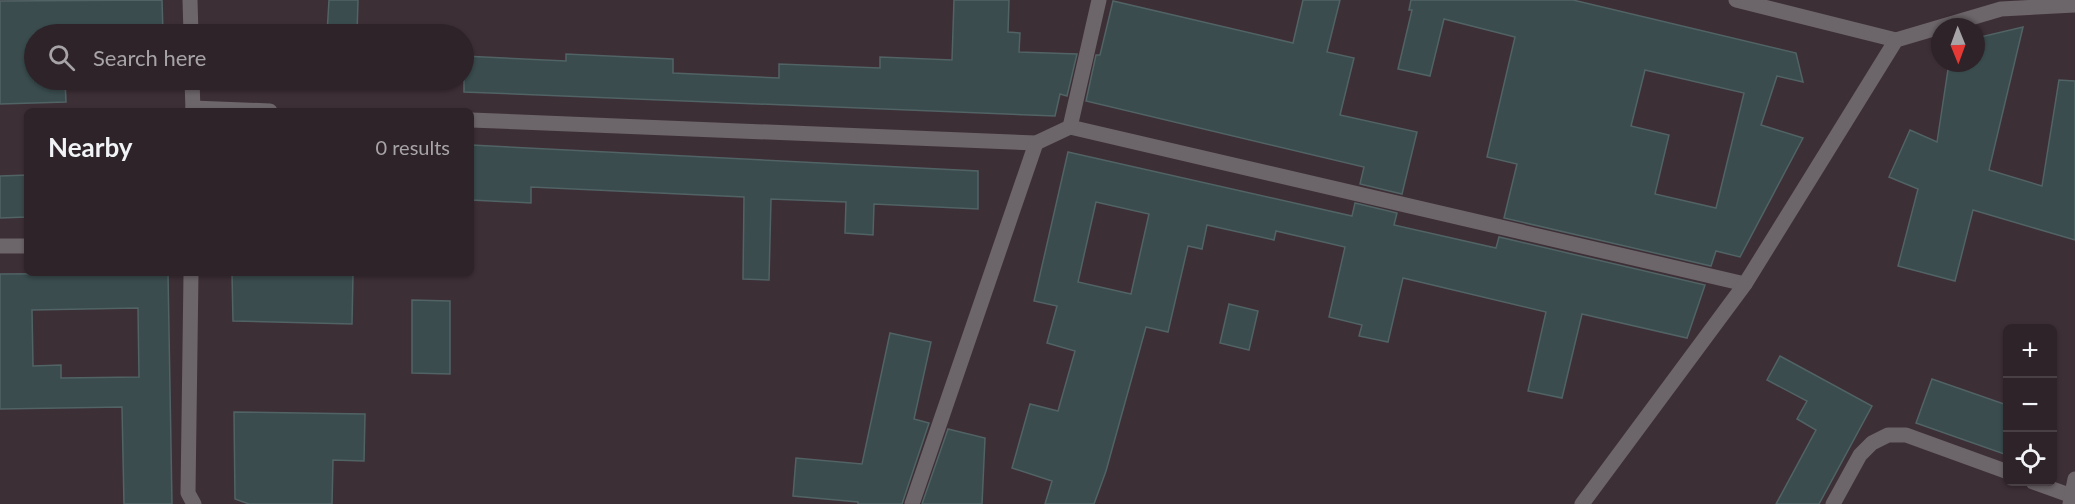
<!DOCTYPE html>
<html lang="en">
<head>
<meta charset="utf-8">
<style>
	:root { --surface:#2e2328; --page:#3a2f34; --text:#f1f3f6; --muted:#a7a4a8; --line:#494045 }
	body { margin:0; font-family:Lato,sans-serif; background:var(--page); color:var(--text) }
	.controls { position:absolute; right:18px; bottom:18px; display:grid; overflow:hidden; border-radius:9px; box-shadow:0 2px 4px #0004 }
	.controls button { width:54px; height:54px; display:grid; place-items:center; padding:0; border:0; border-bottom:2px solid var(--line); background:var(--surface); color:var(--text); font:30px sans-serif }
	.compass { position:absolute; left:1931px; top:18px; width:54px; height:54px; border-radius:50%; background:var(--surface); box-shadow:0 2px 4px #0004; rotate:179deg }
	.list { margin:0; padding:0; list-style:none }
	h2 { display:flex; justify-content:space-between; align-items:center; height:78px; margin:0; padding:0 24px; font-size:26px }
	h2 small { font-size:20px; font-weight:400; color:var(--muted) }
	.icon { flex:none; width:33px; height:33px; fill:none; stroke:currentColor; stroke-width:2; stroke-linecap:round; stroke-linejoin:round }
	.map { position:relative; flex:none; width:2075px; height:504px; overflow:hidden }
	.search { position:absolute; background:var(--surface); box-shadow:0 2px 4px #0004; left:24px; top:24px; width:450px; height:66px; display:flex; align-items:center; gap:15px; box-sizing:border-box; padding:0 21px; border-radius:33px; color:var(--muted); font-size:22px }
	.panel { position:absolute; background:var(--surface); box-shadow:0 2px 4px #0004; left:24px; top:108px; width:450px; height:168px; border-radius:9px }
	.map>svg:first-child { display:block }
</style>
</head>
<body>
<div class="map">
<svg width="2075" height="504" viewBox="0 0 2075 504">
	<rect width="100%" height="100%" fill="#3d2f36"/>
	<!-- building -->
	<g fill="#3a4c4e" stroke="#516365" stroke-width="1.5" fill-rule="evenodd">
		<polygon points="162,0 163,34 34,34 34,80 65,80 66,102 0,104 0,1"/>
		<polygon points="329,0 358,0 357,34 327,34"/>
		<polygon points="954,0 1009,0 1008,32 1020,33 1019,52 1077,54 1067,96 1060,94 1055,116 464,92 464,56 566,61 566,54 673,59 673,73 779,78 779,64 880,68 880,57 952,60"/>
		<polygon points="1303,0 1340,0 1327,52 1354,58 1340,115 1417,132 1402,194 1360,184 1364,167 1086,101 1096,55 1100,55 1113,1 1293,43"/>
		<path d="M1411,0H1573L1796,53L1803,82L1777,76L1761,125L1803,138L1740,257L1716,251L1711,266L1504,218L1517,164L1487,157L1515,37L1444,19L1430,76L1398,69L1412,10H1409ZM1645,70L1744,93L1716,208L1655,194L1669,135L1631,126Z"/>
		<polygon points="2023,27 1989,170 2042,186 2059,80 2075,81 2075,240 1973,210 1955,281 1898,266 1918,189 1889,177 1910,130 1937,142 1949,63 1976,63 1976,38"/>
		<polygon points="325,80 355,80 355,87 325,86"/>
		<polygon points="471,145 978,171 978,209 874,204 873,235 845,233 846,202 771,199 769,280 743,279 744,197 531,187 531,203 471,200"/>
		<path d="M1068,152L1352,216L1355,203L1397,213L1394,225L1496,248L1499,237L1705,285L1687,338L1582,314L1562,398L1528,391L1546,312L1403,278L1388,342L1359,336L1362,325L1329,317L1345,247L1276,231L1274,240L1207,225L1202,249L1188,246L1168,332L1146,327L1106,471L1094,504H1045L1052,481L1012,468L1030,404L1058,411L1075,351L1047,343L1057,306L1034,301ZM1096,202L1149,214L1131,294L1078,282Z"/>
		<polygon points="27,175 27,217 0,218 0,176"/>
		<path d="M168,273L172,504H124L122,407L0,409V274ZM138,308L139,377L61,378V365L33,366L32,310Z"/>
		<polygon points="232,273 353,273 352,324 233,321"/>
		<polygon points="412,300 450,301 450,374 412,373"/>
		<polygon points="1229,304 1258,311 1249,350 1220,343"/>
		<polygon points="890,333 931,342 914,419 929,423 902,504 858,504 858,502 793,496 796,458 862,464"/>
		<polygon points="1780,356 1872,406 1819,504 1776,504 1816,430 1797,419 1807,401 1767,380"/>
		<polygon points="1932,379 2007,405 2007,455 1916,423"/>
		<polygon points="234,412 365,414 364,461 333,460 332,504 249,504 235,499"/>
		<polygon points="948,429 985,438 982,504 922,504"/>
	</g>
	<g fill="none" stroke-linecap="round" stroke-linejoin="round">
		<!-- street -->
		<g stroke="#6c6569" stroke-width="15">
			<polyline points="190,0 191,34"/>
			<polyline points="1736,0 1896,40"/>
			<polyline points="192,80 193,111"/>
			<polyline points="193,108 270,111"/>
			<polyline points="471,120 1036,143 1070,127 1745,284"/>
			<polyline points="1070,127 1099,0"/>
			<polyline points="0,246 27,246"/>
			<polyline points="191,273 188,493 194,504"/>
			<polyline points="2033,482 2072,496"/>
			<polyline points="912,504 1036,143"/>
			<polyline points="1582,504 1745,284 1896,40 2001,9 2075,5"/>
			<polyline points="1833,504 1860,455 1872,443 1888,435 1906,435 2008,472"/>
			<polyline points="2070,504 2075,479"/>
		</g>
	</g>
</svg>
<div class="controls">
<button>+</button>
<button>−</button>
<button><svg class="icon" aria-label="locate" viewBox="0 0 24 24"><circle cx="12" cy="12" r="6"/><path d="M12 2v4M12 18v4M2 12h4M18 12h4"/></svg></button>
</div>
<svg class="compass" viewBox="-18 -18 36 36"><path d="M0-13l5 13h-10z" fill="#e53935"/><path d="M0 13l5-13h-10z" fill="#a7a4a8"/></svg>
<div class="search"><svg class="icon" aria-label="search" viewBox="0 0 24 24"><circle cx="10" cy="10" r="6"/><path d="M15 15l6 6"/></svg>Search here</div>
<section class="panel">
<h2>Nearby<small>0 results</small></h2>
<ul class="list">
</ul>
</section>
</div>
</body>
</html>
